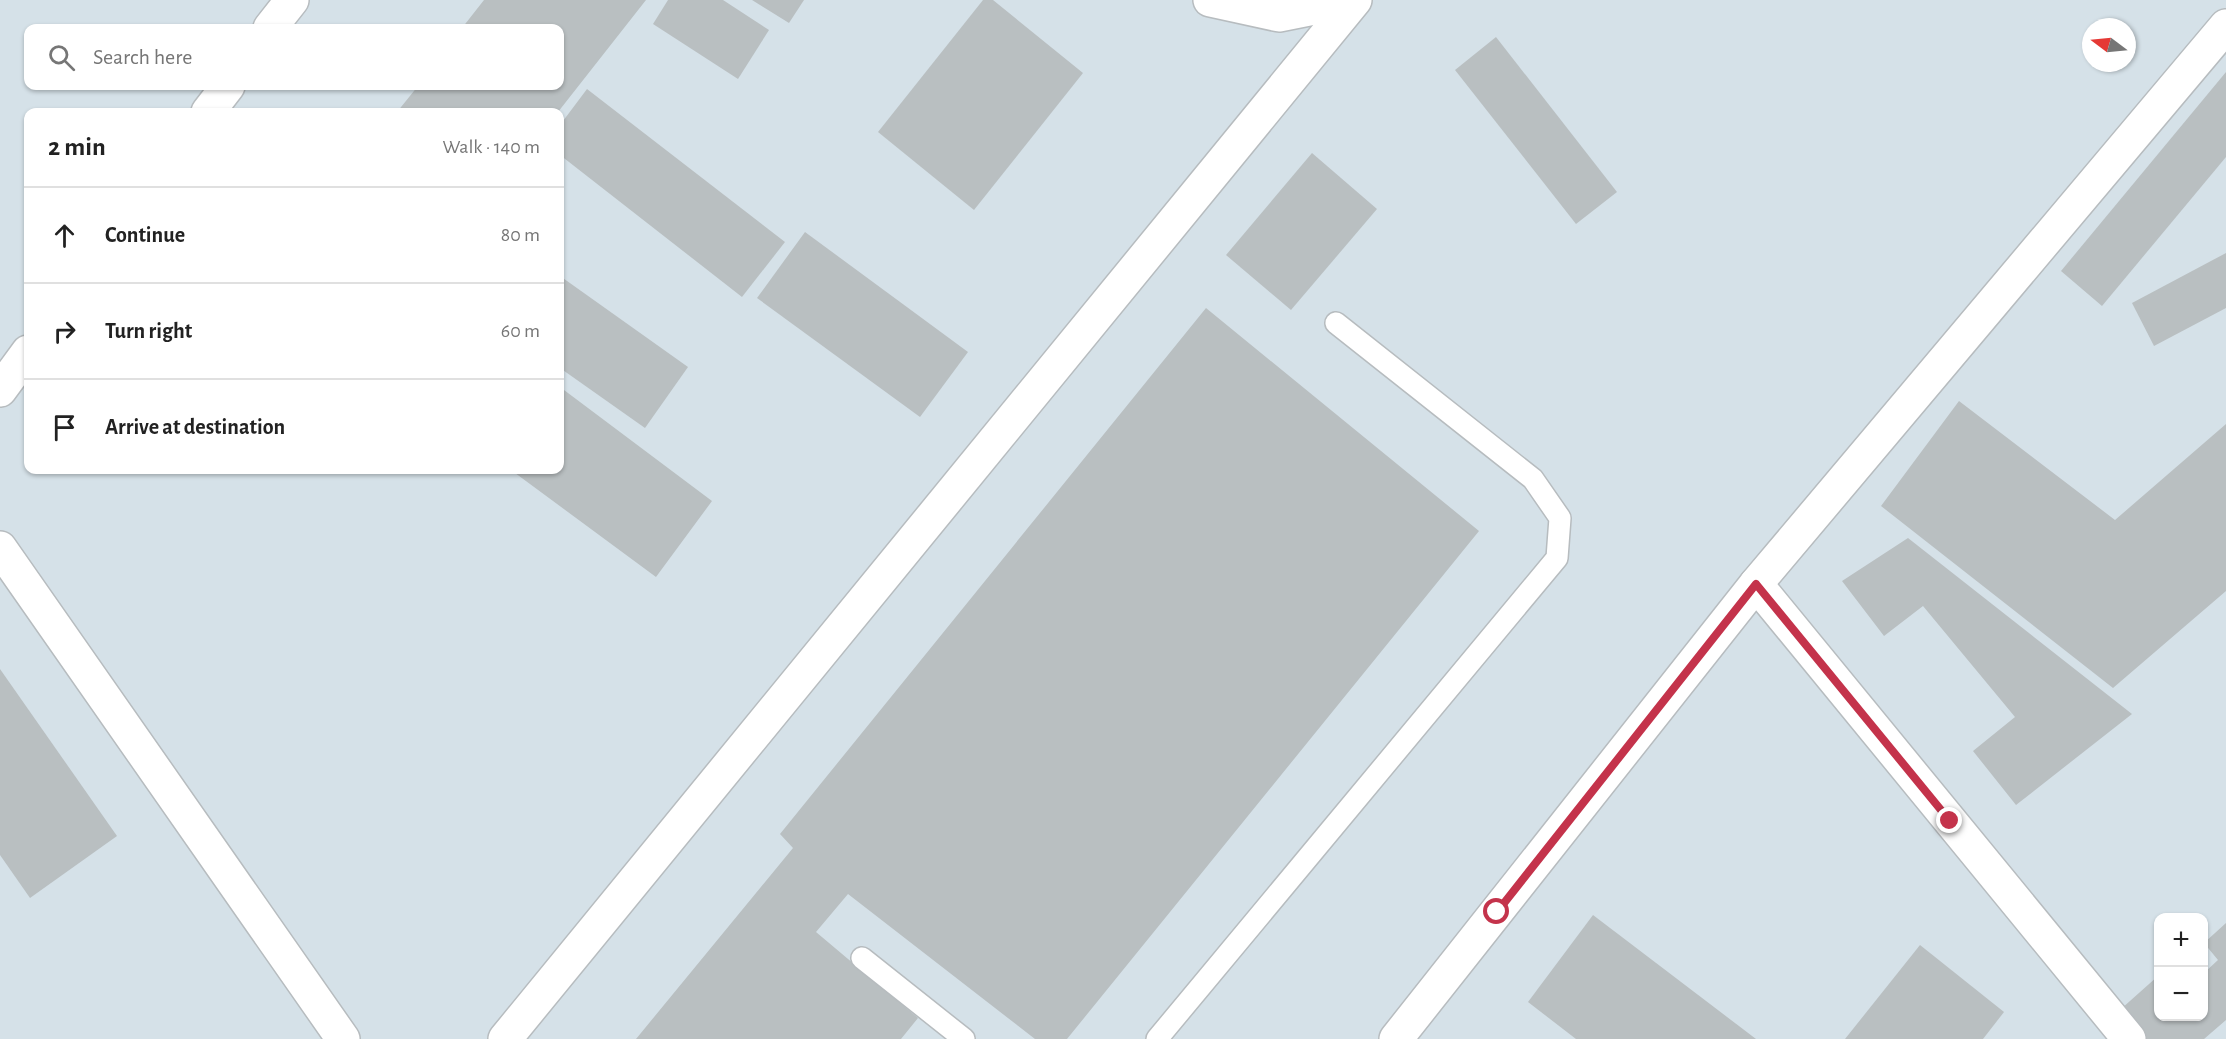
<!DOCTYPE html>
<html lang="en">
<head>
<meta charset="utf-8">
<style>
	:root { --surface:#fff; --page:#f2f2f2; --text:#222; --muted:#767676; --line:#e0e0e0 }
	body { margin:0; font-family:"Alegreya Sans",sans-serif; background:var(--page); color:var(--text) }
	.controls { position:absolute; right:18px; bottom:18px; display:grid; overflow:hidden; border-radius:12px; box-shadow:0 2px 4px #0004 }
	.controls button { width:54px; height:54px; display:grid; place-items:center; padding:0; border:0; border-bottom:2px solid var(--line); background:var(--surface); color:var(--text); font:30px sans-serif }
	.compass { position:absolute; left:2082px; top:18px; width:54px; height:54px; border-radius:50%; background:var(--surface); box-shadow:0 2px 4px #0004; rotate:286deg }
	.stop { position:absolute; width:18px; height:18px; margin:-14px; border:4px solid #c4334b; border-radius:50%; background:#fff }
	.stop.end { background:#c4334b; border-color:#fff; box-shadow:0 2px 6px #0008 }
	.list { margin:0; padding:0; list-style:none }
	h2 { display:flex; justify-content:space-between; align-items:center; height:78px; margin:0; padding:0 24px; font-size:26px }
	h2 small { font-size:20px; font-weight:400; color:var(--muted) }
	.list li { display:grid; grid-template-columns:39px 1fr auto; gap:18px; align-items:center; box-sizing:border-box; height:96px; padding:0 24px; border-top:2px solid var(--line) }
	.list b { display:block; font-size:22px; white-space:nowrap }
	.list em { font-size:20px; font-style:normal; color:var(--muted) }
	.icon { flex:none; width:33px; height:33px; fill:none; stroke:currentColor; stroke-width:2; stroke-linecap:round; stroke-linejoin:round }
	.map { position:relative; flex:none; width:2226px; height:1039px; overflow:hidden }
	.search { position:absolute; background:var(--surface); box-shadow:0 2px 4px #0004; left:24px; top:24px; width:540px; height:66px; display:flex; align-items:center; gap:15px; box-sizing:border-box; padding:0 21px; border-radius:12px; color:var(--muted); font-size:22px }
	.panel { position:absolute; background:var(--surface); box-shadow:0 2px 4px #0004; left:24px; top:108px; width:540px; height:366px; border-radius:12px }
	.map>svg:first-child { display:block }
</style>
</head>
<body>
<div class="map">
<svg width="2226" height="1039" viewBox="0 0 2226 1039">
	<rect width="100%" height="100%" fill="#e6ecef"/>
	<!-- built -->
	<path fill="#d5e1e8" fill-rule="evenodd" d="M0,0H2226V1039H0ZM2091,27H2127V63H2091ZM28,28H560V86H28ZM28,112H560V470H28ZM2158,918H2204V1016H2158Z"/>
	<!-- building -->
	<g fill="#b9bfc1">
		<polygon points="484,0 646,0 558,112 397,112 418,86 560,86 560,28 462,28"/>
		<polygon points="668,0 723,0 769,30 738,79 653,24"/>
		<polygon points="752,0 804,0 789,23"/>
		<polygon points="983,0 993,0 1083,73 974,210 878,132"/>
		<polygon points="1496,37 1617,192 1576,224 1455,70"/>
		<polygon points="2226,72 2226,157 2102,306 2061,271"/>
		<polygon points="587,89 785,242 742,297 560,155 560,125"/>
		<polygon points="1312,153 1377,209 1291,310 1226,255"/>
		<polygon points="805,232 968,352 920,417 757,298"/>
		<polygon points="2226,253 2226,308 2154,346 2132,303"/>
		<polygon points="560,276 688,367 645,428 560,368"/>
		<polygon points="1206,308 1479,531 1067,1039 1035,1039 848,894 816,932 918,1018 901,1039 636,1039 793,848 780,834"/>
		<polygon points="560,387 712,501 656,577 511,470 560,470"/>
		<polygon points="1959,401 2115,520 2226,424 2226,591 2113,688 1881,506"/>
		<polygon points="1908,538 2132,714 2016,805 1973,751 2015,717 1923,606 1884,636 1842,581"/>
		<polygon points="0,669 117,836 30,898 0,855"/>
		<polygon points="1593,915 1756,1039 1576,1039 1528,1002"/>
		<polygon points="2226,923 2226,1020 2204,1039 2146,1039 2121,1009 2158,976 2158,1016 2204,1016 2204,973 2218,960 2204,943"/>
		<polygon points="1920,945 2004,1012 1983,1039 1845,1039"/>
	</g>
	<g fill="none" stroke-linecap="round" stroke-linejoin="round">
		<defs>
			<g id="lane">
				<polyline points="862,958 964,1039"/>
				<polyline points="1157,1039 1557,558 1560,518 1533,479 1336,323"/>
			</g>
			<g id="street">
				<polyline points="1210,0 1279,15 1354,0"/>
				<polyline points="270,28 292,0"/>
				<polyline points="208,112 228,86"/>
				<polyline points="0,390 28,352"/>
				<polyline points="0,548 343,1039"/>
				<polyline points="1756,584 2129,1039"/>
				<polyline points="505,1039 1355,0"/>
				<polyline points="1396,1039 1756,584 2226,26"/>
			</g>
		</defs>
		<!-- lane casing -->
		<use href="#lane" stroke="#b7bcbf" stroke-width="24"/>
		<!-- street casing -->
		<use href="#street" stroke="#b7bcbf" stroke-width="36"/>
		<!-- lane -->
		<use href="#lane" stroke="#fff" stroke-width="21"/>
		<!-- street -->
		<use href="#street" stroke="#fff" stroke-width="33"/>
	</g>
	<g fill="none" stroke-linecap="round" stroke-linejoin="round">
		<!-- route -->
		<polyline stroke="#c4334b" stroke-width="8" points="1497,912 1756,584 1950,821"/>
	</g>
</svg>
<div class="controls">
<button>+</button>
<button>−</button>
</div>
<svg class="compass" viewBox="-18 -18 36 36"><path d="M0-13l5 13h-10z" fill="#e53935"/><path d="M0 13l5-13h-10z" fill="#767676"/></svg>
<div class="stop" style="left:1497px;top:912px"></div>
<div class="stop end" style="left:1950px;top:821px"></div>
<div class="search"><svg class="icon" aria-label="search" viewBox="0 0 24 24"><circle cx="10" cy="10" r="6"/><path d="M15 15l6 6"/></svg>Search here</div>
<section class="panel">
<h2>2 min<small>Walk · 140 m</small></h2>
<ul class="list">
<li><svg class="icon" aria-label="ahead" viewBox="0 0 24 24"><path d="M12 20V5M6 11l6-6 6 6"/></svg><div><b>Continue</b></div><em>80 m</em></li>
<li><svg class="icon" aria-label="right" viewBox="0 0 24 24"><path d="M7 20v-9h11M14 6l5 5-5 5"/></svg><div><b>Turn right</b></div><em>60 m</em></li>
<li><svg class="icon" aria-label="arrive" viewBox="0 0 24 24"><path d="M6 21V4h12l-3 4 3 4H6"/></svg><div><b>Arrive at destination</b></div></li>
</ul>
</section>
</div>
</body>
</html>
